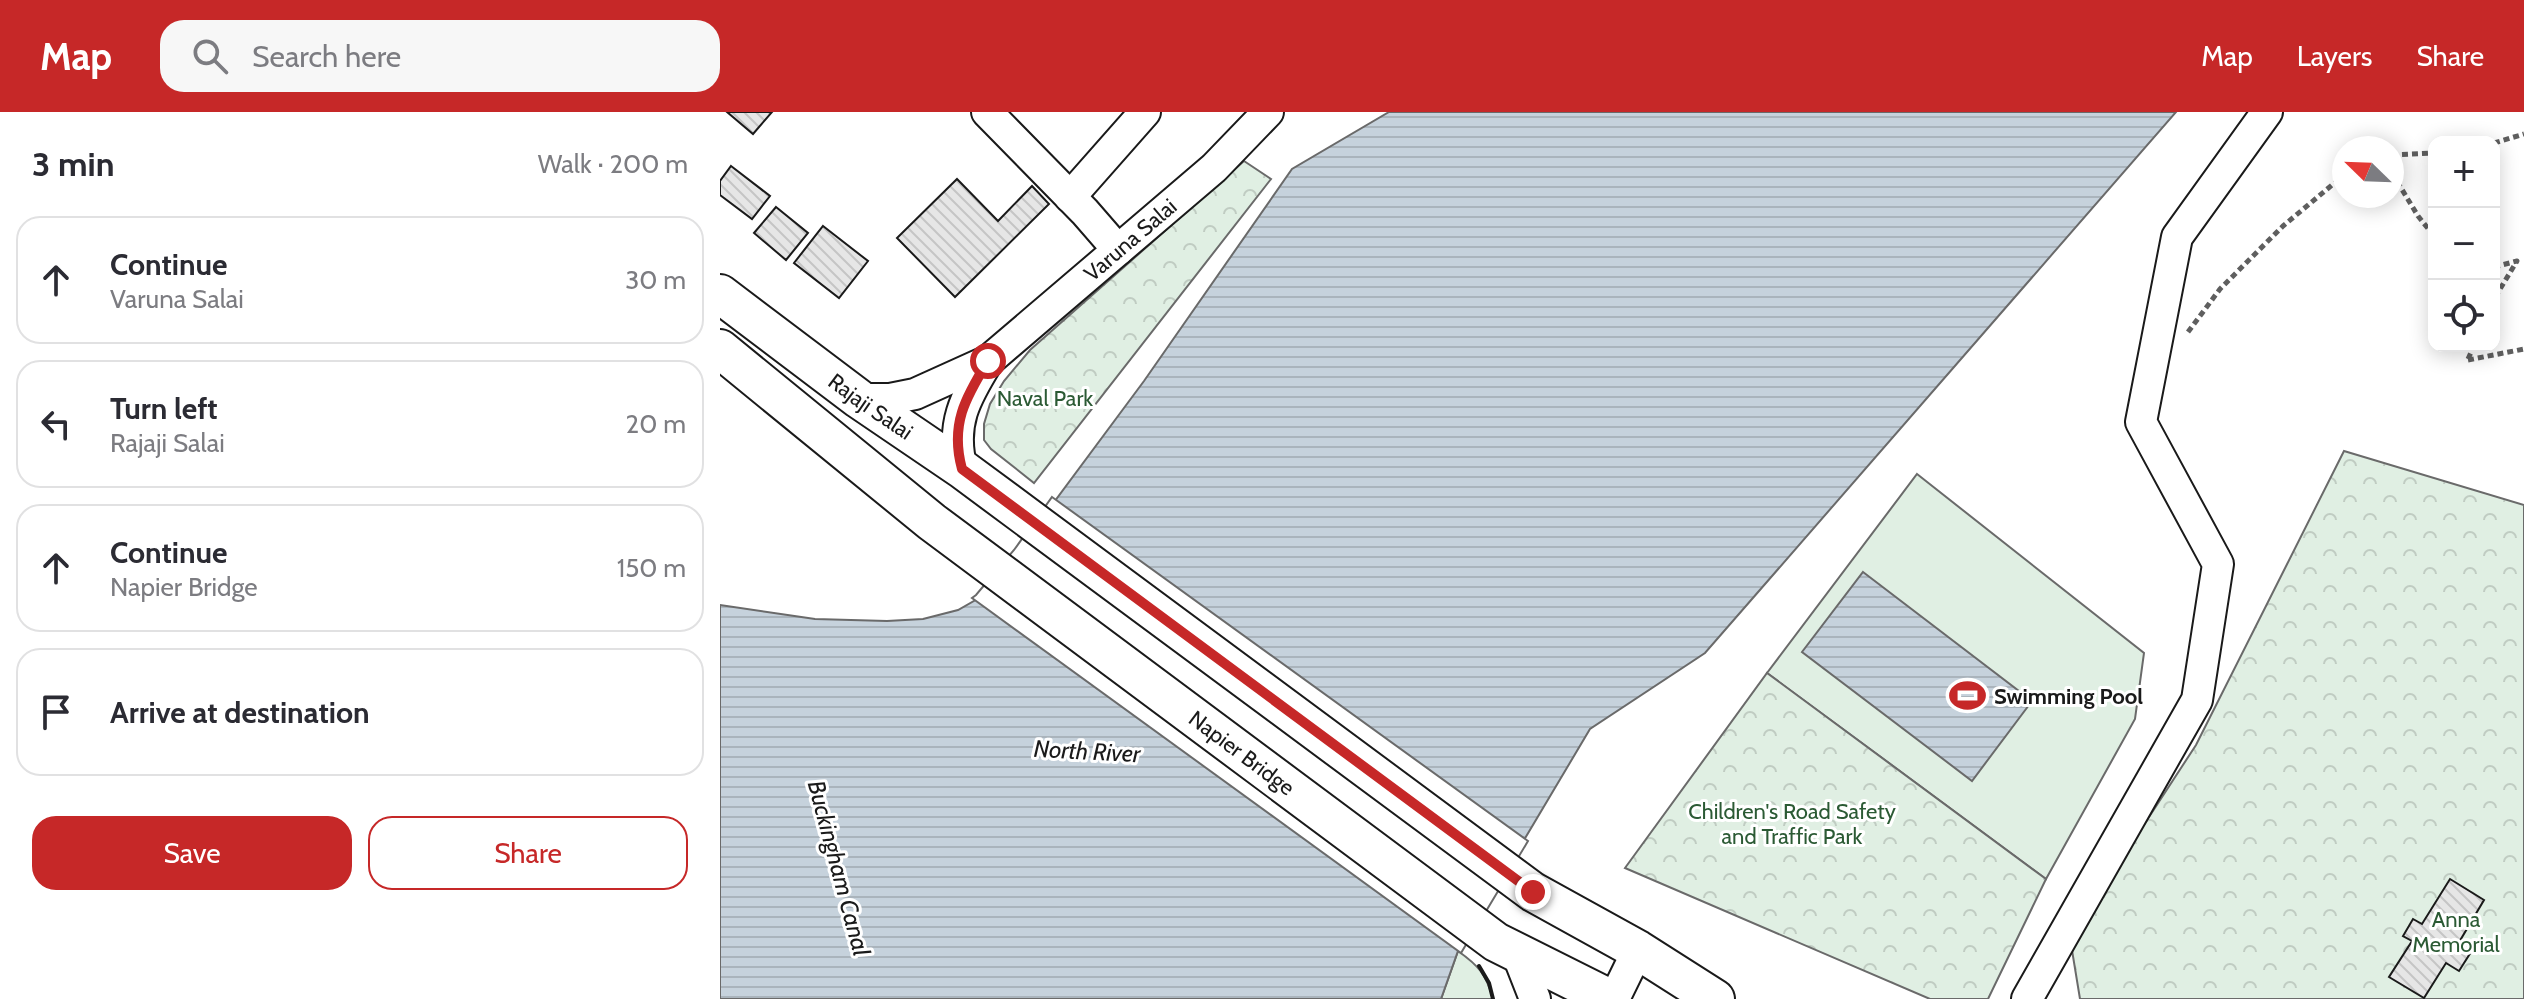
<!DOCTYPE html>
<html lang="en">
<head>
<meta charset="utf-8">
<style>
	:root { --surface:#fff; --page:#f7f7f7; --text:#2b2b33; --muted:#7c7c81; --line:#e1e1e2; --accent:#c62828 }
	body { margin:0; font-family:Cabin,sans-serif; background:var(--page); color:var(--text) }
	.controls { position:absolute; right:24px; top:24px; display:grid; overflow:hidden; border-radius:16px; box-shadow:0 4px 20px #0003 }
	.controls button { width:72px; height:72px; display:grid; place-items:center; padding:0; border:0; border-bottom:2px solid var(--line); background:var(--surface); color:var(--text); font:40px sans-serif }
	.compass { position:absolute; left:1612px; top:24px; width:72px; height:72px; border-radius:50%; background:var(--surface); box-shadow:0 4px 20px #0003; rotate:293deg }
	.stop { position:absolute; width:24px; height:24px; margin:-18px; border:6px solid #c62828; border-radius:50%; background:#fff }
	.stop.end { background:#c62828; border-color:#fff; box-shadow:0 2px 8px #0008 }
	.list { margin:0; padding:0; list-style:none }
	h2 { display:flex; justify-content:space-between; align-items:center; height:104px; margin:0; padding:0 32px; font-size:34px }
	h2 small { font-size:26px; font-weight:400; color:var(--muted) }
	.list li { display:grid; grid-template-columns:52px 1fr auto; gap:24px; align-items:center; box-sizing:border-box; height:128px; margin:0 16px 16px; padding:0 16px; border:2px solid var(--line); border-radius:24px }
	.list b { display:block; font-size:30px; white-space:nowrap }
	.list p { margin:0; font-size:26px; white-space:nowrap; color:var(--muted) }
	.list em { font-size:26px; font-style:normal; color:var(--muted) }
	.actions { display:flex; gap:16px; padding:24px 32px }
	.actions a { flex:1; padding:18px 0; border:2px solid var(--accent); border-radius:24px; text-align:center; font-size:28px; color:var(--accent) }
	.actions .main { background:var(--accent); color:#fff }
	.icon { flex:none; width:44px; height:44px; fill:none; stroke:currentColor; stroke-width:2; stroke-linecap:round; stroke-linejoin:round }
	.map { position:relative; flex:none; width:1804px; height:887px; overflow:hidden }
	header { display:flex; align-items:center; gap:48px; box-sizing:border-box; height:112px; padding:0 40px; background:var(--accent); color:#fff }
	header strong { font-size:38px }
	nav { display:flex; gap:44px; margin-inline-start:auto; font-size:28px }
	.search { width:560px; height:72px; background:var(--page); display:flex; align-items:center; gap:20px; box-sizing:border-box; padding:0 28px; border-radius:24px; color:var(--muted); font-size:30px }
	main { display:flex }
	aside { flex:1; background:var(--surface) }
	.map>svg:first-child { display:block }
</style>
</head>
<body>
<header>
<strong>Map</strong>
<div class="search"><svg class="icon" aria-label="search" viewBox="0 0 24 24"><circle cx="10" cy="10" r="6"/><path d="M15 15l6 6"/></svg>Search here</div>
<nav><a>Map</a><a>Layers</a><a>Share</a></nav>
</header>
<main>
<aside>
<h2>3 min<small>Walk · 200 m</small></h2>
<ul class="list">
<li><svg class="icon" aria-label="ahead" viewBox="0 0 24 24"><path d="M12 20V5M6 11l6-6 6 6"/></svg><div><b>Continue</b><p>Varuna Salai</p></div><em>30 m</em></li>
<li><svg class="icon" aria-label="left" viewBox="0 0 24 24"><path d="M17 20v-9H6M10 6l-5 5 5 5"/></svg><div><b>Turn left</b><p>Rajaji Salai</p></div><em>20 m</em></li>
<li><svg class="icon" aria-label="ahead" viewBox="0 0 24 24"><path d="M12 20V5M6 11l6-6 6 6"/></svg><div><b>Continue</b><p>Napier Bridge</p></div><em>150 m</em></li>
<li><svg class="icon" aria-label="arrive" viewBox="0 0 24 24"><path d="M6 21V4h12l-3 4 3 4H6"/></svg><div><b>Arrive at destination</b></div></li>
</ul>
<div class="actions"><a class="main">Save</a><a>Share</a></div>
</aside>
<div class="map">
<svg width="1804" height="887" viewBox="0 0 1804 887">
	<defs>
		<pattern id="forest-crowns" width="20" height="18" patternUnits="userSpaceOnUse" patternTransform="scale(2)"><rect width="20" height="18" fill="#e0efe3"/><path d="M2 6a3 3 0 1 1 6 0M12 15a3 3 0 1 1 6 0" fill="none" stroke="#c0ccc2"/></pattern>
		<pattern id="water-rules" width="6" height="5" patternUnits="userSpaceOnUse" patternTransform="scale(2)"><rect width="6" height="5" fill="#c6d2dc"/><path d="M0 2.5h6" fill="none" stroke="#aab4bc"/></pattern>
		<pattern id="building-back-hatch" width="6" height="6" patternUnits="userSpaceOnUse" patternTransform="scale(2)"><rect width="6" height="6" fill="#e6e6e6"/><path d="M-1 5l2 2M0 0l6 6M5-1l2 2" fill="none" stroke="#c5c5c5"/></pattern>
	</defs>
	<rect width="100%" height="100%" fill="#fff"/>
	<!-- grass -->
	<g fill="#e0efe3" stroke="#6a6a6a" stroke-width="2">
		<polygon points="1197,362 1424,541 1415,607 1326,767 1047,561"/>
		<path d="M738,839C759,854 766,862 773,887H721Z"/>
	</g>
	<!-- forest -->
	<g fill="url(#forest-crowns)" stroke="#6a6a6a" stroke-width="2">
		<polygon points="524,49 551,67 314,371 271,337 264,328 264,312 270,292 284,269 310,238"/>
		<polygon points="1624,339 1804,393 1804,887 1360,887 1350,826 1476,633"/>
		<polygon points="1047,561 1326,767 1268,887 1210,887 905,756"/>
	</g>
	<!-- water -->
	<g fill="url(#water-rules)" stroke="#6a6a6a" stroke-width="2">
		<polygon points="669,0 1456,0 985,541 870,617 738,839 721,887 0,887 0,493 95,507 167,509 203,507 238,498 259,486 297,440 424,269 572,57"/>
		<polygon points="1143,460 1312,589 1252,669 1082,540"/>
	</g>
	<!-- pier -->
	<polygon fill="#fff" stroke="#6a6a6a" stroke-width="2" points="332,385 808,729 741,841 252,486 256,483 294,438"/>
	<!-- building -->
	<g fill="url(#building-back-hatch)" stroke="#1a1a1a" stroke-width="2">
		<polygon points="7,0 52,0 33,22"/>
		<polygon points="11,54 50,84 32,107 0,83 0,69"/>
		<polygon points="237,67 278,109 312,74 329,92 235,185 177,126"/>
		<polygon points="56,95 88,121 66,148 34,121"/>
		<polygon points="103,114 148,149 119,186 74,151"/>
		<polygon points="1730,767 1764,788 1738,832 1751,840 1739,859 1726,851 1704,886 1669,865 1692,829 1683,824 1693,807 1702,812"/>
	</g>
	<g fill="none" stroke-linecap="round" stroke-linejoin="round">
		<defs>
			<g id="minor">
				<polyline points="267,0 365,100 398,138"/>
				<polyline points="350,85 425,0"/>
				<polyline points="139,287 170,287 195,282 268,249"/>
				<path id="s1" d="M242,357C230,313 245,286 268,249L494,56L548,0"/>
				<polyline points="797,841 815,887"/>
				<polyline points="894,887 918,838"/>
				<polyline points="1307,887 1477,588 1498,452 1421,310 1457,125 1547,0"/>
			</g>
			<g id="major">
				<path id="s2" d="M0,182L139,287L242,357L813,780L918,838L995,887"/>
				<path id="s3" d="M0,237L212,410L776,830L890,887"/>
			</g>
		</defs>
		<!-- minor casing -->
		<use href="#minor" stroke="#1a1a1a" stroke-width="34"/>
		<!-- major casing -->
		<use href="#major" stroke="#1a1a1a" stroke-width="42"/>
		<!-- path -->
		<g stroke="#5f5f5f" stroke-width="5" stroke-dasharray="6 4" stroke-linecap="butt">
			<polyline points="1774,31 1804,22"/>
			<polyline points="1672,43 1714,41"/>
			<polyline points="1672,61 1698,104 1714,124"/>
			<polyline points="1774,155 1797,149 1774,187"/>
			<polyline points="1468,220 1500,177 1563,114 1624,63"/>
			<polyline points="1748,247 1754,234"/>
			<polyline points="1748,248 1804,237"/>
		</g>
		<!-- minor -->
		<use href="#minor" stroke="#fff" stroke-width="30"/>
		<!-- major -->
		<use href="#major" stroke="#fff" stroke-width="38"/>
		<!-- wall -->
		<polyline stroke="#1a1a1a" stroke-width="4" points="759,854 769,871 773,887"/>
	</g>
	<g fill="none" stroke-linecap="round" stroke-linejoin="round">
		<!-- route -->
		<path stroke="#c62828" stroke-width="10" d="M268,249C245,286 230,313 242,357L813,780"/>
	</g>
	<!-- icons -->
	<defs>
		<symbol id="stadium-bare" viewBox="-9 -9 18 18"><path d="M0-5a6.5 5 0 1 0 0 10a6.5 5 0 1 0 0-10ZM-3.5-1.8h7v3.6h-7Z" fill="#c62828" stroke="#fff" stroke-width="2.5" paint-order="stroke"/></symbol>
	</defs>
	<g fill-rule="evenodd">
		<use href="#stadium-bare" x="1222" y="558" width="51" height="51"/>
	</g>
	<g text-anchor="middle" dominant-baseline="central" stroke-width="6" stroke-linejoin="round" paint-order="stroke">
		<!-- street labels -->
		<g font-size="22" fill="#1a1a1a" stroke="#fff">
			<text stroke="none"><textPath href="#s1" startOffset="302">Varuna Salai</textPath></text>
			<text stroke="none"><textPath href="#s2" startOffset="188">Rajaji Salai</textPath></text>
			<text stroke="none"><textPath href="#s3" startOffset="660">Napier Bridge</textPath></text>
		</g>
		<!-- park labels -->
		<g font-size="22" fill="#2b5a34" stroke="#fff">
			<text x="325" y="286">Naval Park</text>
			<text x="1072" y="699">Children's Road Safety<tspan x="1072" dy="25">and Traffic Park</tspan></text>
			<text x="1736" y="807">Anna<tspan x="1736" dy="25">Memorial</tspan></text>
		</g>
		<!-- poi labels -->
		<g font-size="22" font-weight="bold" fill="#1a1a1a" stroke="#fff" text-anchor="start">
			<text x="1274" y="584">Swimming Pool</text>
		</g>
		<!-- water labels -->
		<g font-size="24" font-style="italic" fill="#1a1a1a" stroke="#fff">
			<text transform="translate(367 639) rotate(3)">North River</text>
			<text transform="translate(119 756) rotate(75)">Buckingham Canal</text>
		</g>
	</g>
</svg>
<div class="controls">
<button>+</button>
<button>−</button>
<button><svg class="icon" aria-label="locate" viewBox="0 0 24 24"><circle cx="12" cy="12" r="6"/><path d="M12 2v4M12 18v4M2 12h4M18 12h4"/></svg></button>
</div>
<svg class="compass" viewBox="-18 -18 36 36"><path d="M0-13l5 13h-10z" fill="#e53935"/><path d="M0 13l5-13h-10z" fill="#7c7c81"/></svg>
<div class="stop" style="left:268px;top:249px"></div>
<div class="stop end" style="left:813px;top:780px"></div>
</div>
</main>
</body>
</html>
